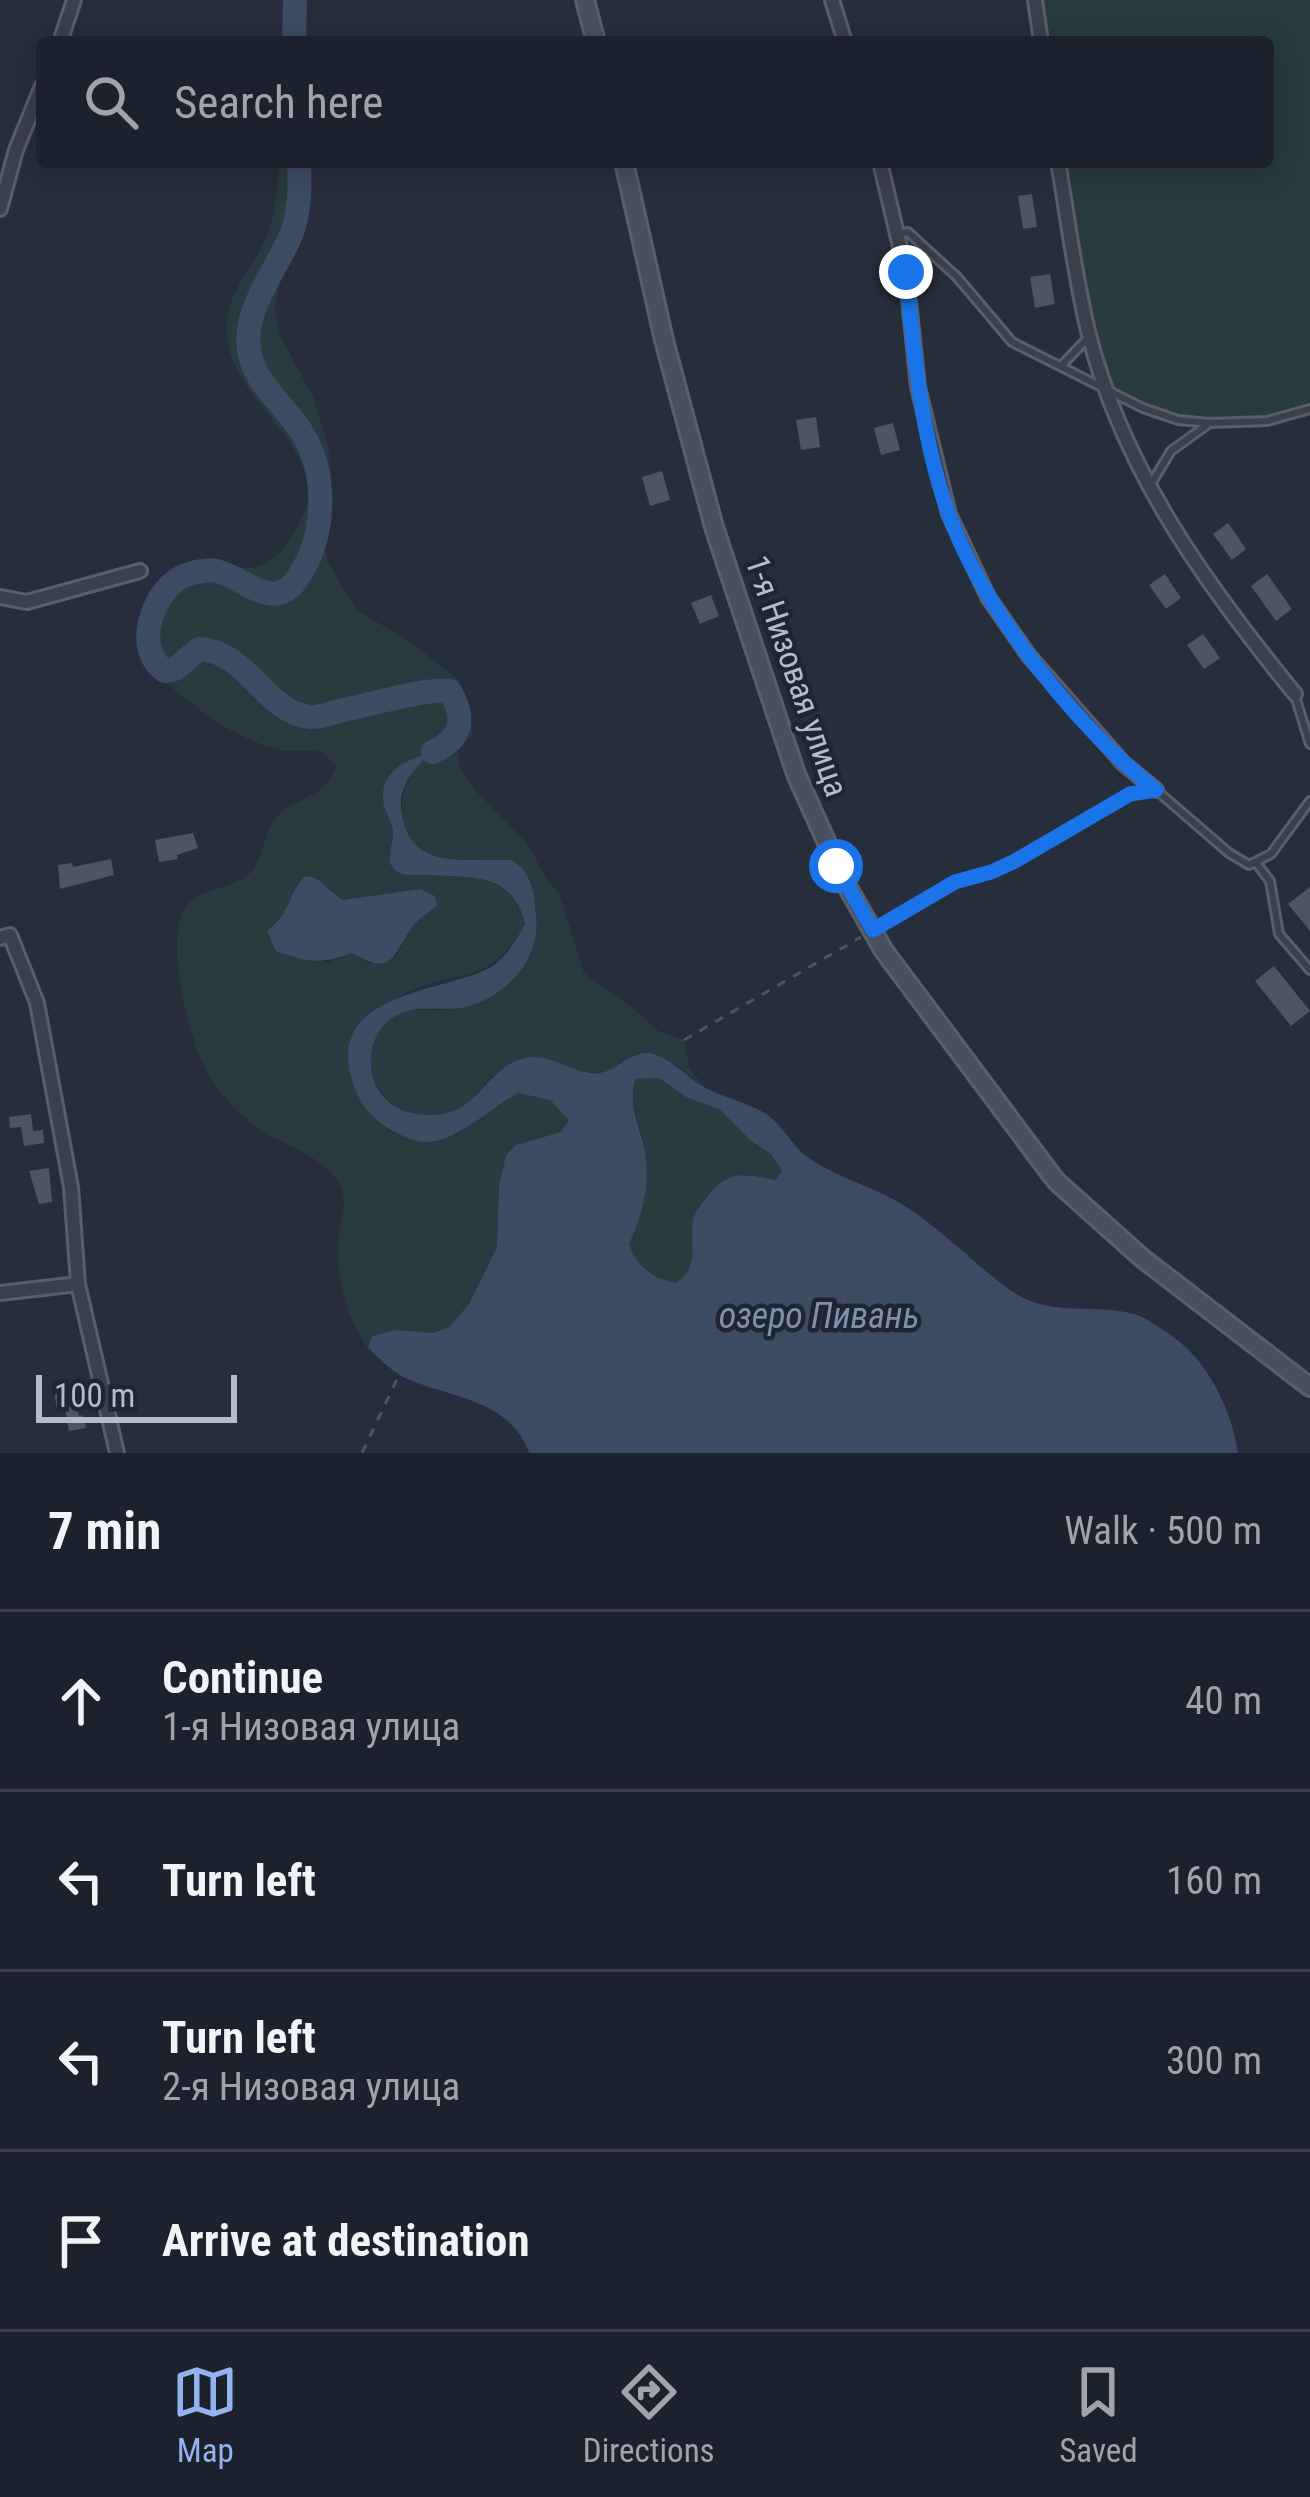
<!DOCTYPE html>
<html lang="en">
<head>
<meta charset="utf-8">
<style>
	:root { --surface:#1c222d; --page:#292f39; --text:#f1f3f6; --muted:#a0a4aa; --line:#3a3f49; --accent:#93b2ef }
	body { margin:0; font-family:"Roboto Condensed",sans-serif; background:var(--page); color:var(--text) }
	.scale { position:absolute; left:36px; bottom:30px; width:201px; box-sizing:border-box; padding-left:12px; border:6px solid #b6bcc7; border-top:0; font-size:33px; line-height:42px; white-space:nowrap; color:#b6bcc7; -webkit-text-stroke:9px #1f2531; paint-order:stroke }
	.stop { position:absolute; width:36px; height:36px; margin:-27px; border:9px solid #1a73e8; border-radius:50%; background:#fff }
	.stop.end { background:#1a73e8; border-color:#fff; box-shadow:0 3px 12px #0008 }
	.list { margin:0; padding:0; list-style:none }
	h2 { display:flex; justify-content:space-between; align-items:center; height:156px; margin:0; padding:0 48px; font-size:51px }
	h2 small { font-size:39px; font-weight:400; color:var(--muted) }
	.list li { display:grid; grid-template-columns:78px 1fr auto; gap:36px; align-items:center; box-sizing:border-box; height:180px; padding:0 48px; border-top:3px solid var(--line) }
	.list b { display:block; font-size:45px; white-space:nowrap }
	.list p { margin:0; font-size:39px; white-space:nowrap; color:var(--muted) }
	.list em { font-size:39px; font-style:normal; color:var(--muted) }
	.icon { flex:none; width:66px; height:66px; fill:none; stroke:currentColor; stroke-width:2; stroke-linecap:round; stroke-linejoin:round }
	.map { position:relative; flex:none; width:1310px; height:1453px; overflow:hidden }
	.search { position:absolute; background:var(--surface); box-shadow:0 6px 30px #0003; left:36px; right:36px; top:36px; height:132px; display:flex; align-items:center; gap:30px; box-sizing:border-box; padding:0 42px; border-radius:12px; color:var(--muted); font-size:45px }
	.sheet { height:876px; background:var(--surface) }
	nav { display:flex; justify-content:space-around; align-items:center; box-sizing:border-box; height:168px; border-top:3px solid var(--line); background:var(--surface); font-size:33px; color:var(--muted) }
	nav a { display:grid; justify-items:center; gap:6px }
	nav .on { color:var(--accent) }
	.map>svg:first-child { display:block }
</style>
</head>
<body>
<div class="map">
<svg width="1310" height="1453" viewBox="0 0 1310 1453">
	<rect width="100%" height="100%" fill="#262e3c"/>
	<!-- green -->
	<g fill="#293b3e" fill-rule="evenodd">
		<polygon points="1035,0 1310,0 1310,409 1267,421 1178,420 1108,390 1089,336 1058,162 1268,162 1268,42 1041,42"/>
		<path d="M280,162H311L308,192L281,271L275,306L279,333L314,399L329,450L332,493L325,550L328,563L357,610L415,645L459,681L473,734L458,751L460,768L476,791L527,843L547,880L559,893L584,973L634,1009L658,1031L684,1040L689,1068L706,1089C692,1079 670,1057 653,1053C634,1048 620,1068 603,1072C572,1078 548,1047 515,1061C476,1078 472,1126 416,1115C375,1108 354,1052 386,1022C408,1001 440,1016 465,1006C486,998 508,978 526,965L533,882L512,860C469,858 407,870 402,813C400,791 411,770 428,754L383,797L394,832L388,857L402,874C451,876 511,866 525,924C486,992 457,965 400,996C384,1004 370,1019 355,1030L373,1117L391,1132L421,1142L457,1136L489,1109L518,1093L550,1100L569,1120L561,1132L517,1145L499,1186L497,1247L469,1304L449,1327L434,1333L397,1330L373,1336L368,1348C348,1321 336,1278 338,1245C339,1223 350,1203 339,1183C324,1157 288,1147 264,1132C244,1119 225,1100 212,1081C191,1050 162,939 186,906C200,888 234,889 250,873C267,855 262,826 284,810C307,795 327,794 337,765L319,750C307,750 291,753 280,750C232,739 176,695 143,660C144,616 155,570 206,564C221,562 236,569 251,568C277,566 296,533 305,511C326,453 245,407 230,352C215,294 257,271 271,225C277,206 277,182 280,162ZM316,878L342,900L420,889L416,921L396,956L369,964L352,953L326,963L267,931Z"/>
		<path d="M659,1078L687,1097L720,1110L751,1141L771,1154L782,1171L776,1180L743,1174L695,1212C694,1237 700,1269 675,1283C652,1276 637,1268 629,1244C642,1216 649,1178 644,1146C640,1120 629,1106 635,1079Z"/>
	</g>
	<!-- water -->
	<g fill="#3d4b63" fill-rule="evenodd">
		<path d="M433,752C416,765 399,785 401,807C407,872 462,858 512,860C533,874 534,892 536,915C541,960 507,996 465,1007C445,1012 421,1005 402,1013C366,1026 360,1079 390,1103C403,1113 417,1115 432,1115C479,1114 484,1070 521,1059C548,1051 565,1070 591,1073C614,1076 627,1051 649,1053C666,1054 687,1077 702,1086C722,1098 750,1102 769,1116C783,1126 792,1145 806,1156C834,1177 873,1186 903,1205C942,1229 974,1264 1010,1290C1049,1318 1092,1303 1134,1314C1147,1318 1169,1333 1180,1342C1212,1369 1232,1413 1238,1453H529C510,1399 451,1398 405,1378C391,1371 379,1358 368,1348L372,1336L397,1330L434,1333L449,1327L469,1304L497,1247L499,1186L506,1155L516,1145L561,1132L569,1120L550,1100L518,1093C487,1109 449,1152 413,1140C385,1130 364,1115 354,1086C322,996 428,994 483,971C504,962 515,942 525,924C514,874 473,877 430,875C422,874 409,876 402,874C381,866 393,848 393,833C393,821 383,810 383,798C382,768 410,759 433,752ZM659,1078L686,1097L720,1110L751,1141L771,1154L782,1171L776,1180C744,1174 729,1169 707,1197C706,1198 696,1212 695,1213C686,1238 704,1267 675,1283C652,1277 637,1268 629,1244C644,1212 652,1179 643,1143C637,1119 629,1104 635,1079Z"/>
		<path d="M305,876L316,878L342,900L420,889L435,896L437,906C428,913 419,918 413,926C392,957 392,977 352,953C321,965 306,962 276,951L267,931C293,910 287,895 305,876Z"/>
	</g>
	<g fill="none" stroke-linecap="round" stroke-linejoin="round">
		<!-- river -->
		<g stroke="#3d4b63" stroke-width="24">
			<polyline points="294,42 295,0"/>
			<path d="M299,162C300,186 300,212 291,235C276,271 240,313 250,355C258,389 289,408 305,438C328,480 325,539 297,579C273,614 243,576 216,571C210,569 195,572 189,574C154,584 131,649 165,671L175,669L199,649C248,651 264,712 310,717C318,718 331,713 339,711C365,706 429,687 450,691C466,719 462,738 433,752"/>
		</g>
	</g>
	<!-- building -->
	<g fill="#4c5564">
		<polygon points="1032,194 1037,227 1023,229 1018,196"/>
		<polygon points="1050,274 1055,304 1035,308 1030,277"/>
		<polygon points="816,417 820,447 801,450 796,420"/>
		<polygon points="893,423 900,450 881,455 874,428"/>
		<polygon points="662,471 670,500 650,506 642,477"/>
		<polygon points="1228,523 1246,549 1232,560 1213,534"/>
		<polygon points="1165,574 1181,598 1166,609 1149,585"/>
		<polygon points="1267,574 1292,609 1276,621 1251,586"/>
		<polygon points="711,595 719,616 700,624 691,603"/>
		<polygon points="1203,634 1220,658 1204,669 1187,645"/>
		<polygon points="193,833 198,848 177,855 178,859 159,862 155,840"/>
		<polygon points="111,859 114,875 60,889 58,865 72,863 73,867"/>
		<polygon points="1310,887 1310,931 1288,904"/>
		<polygon points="1274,966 1310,1011 1291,1026 1255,981"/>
		<polygon points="31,1114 33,1131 43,1130 44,1143 24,1146 21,1127 10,1128 9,1117"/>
		<polygon points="49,1168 52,1202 39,1204 29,1171"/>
		<polygon points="74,1388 79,1416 83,1415 86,1428 69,1431 65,1408 57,1409 54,1392"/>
	</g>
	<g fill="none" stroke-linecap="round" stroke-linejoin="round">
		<defs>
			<g id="lane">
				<polyline points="897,234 908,232 957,277 1012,342 1143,408 1178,420 1210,423 1267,421 1310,409"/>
				<polyline points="1061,366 1087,339"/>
				<polyline points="1151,484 1171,451 1207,425"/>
				<polyline points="1295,696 1310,744"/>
				<polyline points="1257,864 1270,881 1279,934 1310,970"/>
				<polyline points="873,930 955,882 991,872 1015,861 1130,795 1156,790 1229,853 1249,865 1271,854 1310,801"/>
			</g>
			<g id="street">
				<polyline points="832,0 845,42"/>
				<polyline points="1035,0 1041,42"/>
				<polyline points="60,42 74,0"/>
				<polyline points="880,162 906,272 918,387 949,514 988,597 1029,656 1123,763 1156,790"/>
				<path d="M1058,162C1068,219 1075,279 1089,335C1124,472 1207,586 1295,694"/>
				<polyline points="0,209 16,150 42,86"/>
				<polyline points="0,597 27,602 140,571"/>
				<polyline points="0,938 10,935 37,1003 71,1187 78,1284 117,1453"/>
				<polyline points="0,1293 78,1284"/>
			</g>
			<g id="secondary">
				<polyline points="585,0 596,42"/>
				<polyline points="624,162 664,340 714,527 796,774 844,881 884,951 1056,1181 1142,1258 1310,1387"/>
			</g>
		</defs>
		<!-- lane casing -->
		<use href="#lane" stroke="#585e6a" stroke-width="12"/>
		<!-- street casing -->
		<use href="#street" stroke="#585e6a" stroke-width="18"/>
		<!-- secondary casing -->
		<use href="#secondary" stroke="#585e6a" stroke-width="22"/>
		<!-- path -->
		<g stroke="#48585c" stroke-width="3" stroke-dasharray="9 9" stroke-linecap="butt">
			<polyline points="684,1040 861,937"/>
			<polyline points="362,1453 399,1375"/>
		</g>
		<!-- lane -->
		<use href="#lane" stroke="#3a404c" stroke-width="6"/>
		<!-- street -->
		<use href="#street" stroke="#3a404c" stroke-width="12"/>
		<!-- secondary -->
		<use href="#secondary" stroke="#484f5f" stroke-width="16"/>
	</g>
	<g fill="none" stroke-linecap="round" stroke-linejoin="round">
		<!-- route -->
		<path stroke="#1a73e8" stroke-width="15" d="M836,866L873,930L955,882L991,872L1015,861L1130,794L1156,790C1076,726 985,613 949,515C921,438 914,353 906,272"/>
	</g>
	<g text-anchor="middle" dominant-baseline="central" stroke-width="9" stroke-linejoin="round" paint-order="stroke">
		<!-- street labels -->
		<g font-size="33" fill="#b6bcc7" stroke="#1f2531">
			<text transform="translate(797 676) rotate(71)">1-я Низовая улица</text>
		</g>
		<!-- water labels -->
		<g font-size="36" font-style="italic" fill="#8090ac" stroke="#1f2531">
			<text x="819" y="1316">озеро Пивань</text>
		</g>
	</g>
</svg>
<div class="scale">100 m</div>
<div class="stop" style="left:836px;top:866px"></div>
<div class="stop end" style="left:906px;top:272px"></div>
<div class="search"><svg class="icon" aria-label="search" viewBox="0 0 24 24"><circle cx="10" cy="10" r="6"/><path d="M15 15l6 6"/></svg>Search here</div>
</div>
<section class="sheet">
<h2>7 min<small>Walk · 500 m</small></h2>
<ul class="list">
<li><svg class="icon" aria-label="ahead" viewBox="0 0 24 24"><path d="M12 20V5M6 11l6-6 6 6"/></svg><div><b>Continue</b><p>1-я Низовая улица</p></div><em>40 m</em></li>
<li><svg class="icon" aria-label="left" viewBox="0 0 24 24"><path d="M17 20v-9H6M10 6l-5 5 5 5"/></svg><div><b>Turn left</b></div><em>160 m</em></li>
<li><svg class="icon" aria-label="left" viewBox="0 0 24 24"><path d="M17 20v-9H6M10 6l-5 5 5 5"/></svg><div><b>Turn left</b><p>2-я Низовая улица</p></div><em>300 m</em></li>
<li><svg class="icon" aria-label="arrive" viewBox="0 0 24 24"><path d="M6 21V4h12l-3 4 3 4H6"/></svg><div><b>Arrive at destination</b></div></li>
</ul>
</section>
<nav>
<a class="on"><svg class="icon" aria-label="map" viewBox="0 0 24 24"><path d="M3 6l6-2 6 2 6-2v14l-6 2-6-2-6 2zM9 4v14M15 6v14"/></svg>Map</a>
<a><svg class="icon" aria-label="directions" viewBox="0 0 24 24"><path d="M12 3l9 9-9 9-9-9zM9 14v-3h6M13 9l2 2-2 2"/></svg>Directions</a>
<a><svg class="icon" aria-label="saved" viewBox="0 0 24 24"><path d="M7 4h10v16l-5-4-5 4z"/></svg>Saved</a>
</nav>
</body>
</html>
